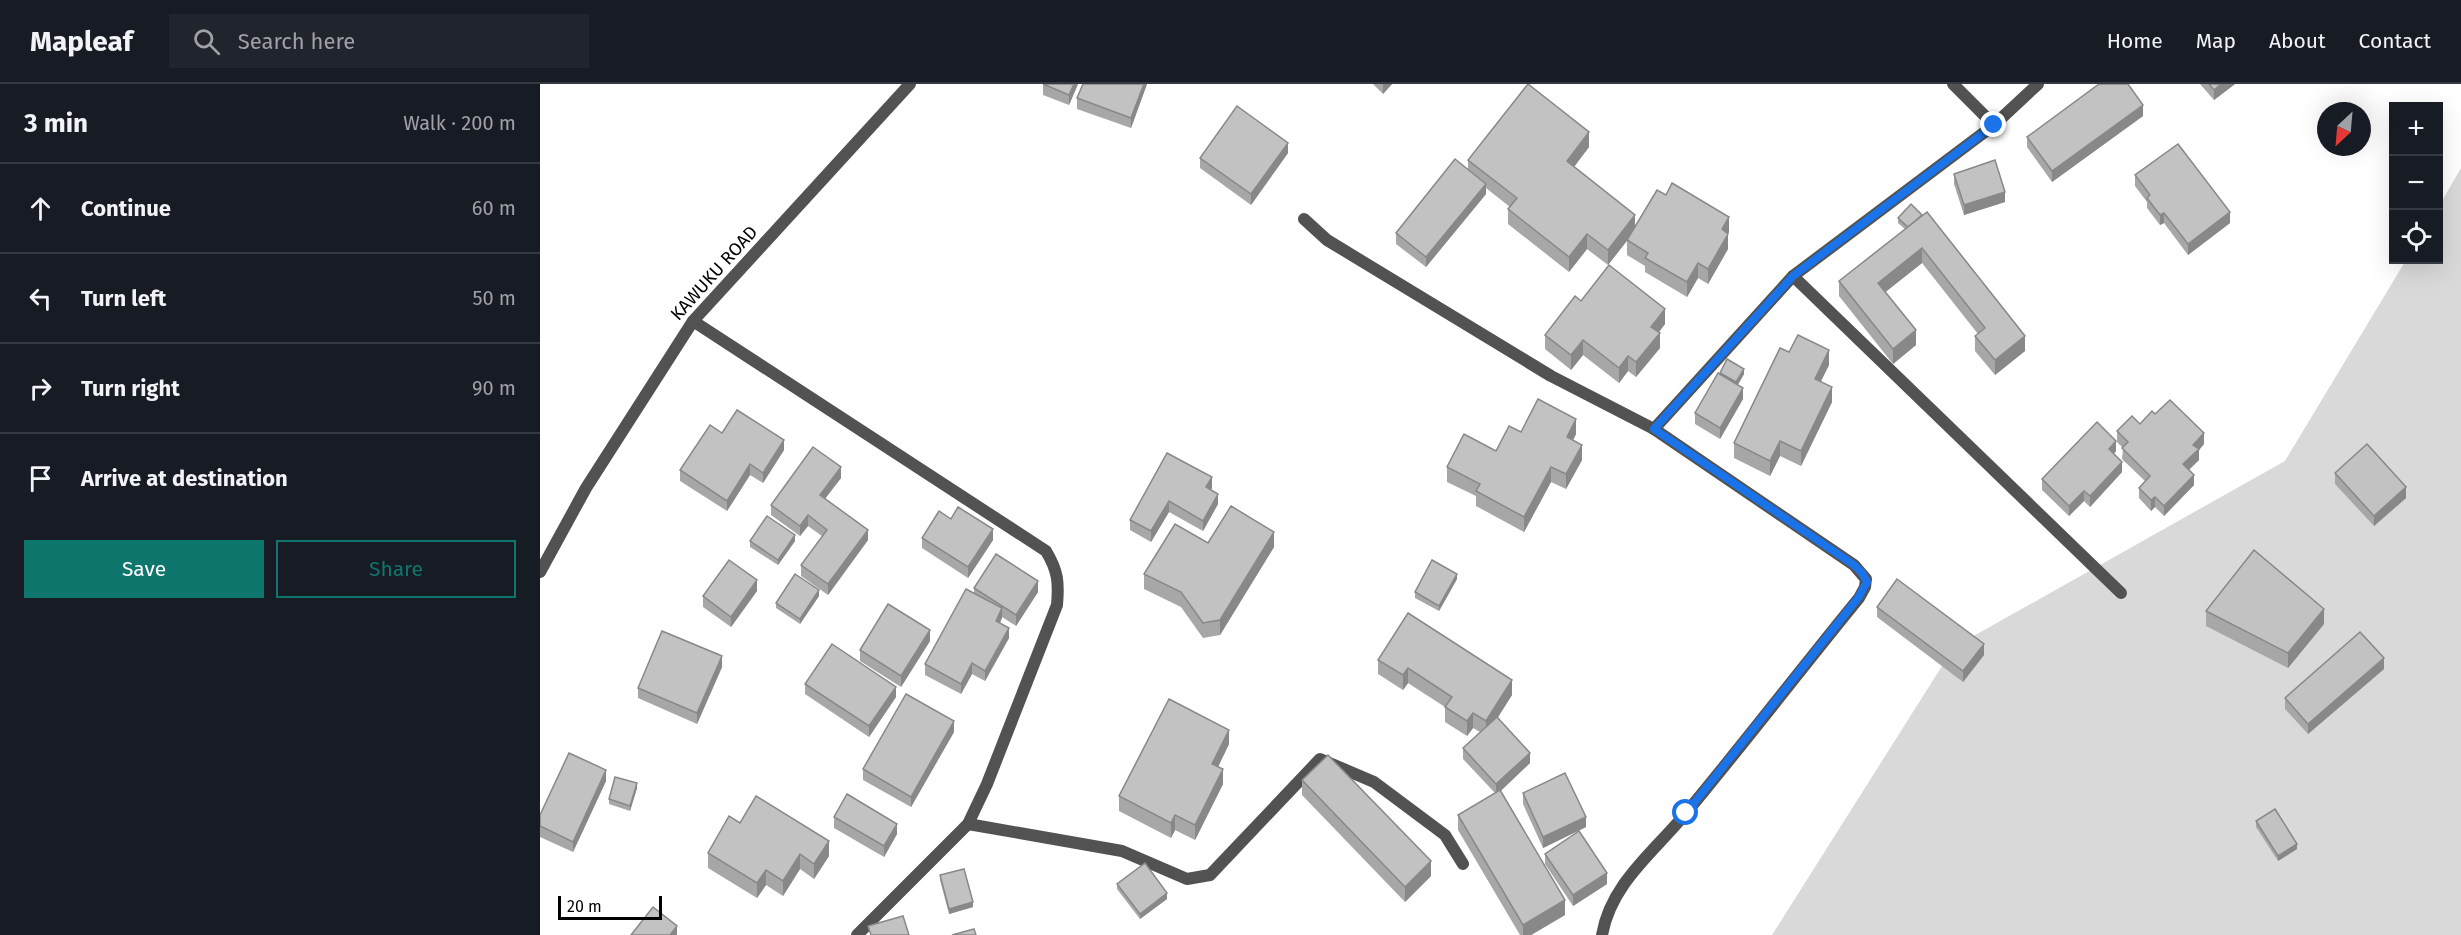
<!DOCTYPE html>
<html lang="en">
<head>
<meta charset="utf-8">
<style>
	:root { --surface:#171b24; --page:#20242c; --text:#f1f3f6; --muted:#9ea1a6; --line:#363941; --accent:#0f766e }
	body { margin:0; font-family:"Fira Sans",sans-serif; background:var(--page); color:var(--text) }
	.controls { position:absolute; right:18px; top:18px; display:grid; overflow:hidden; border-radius:0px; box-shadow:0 6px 24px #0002 }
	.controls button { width:54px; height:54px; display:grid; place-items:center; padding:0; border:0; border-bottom:2px solid var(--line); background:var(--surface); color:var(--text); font:30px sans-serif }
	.compass { position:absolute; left:1777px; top:18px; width:54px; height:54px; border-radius:50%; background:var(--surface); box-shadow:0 6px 24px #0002; rotate:206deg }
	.scale { position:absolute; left:18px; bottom:15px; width:104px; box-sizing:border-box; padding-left:6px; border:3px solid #000; border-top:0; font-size:16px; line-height:21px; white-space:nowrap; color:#000; -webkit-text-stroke:4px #fff; paint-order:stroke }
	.stop { position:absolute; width:18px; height:18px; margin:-14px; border:4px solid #1a73e8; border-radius:50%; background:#fff }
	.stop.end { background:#1a73e8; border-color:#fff; box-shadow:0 2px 6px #0008 }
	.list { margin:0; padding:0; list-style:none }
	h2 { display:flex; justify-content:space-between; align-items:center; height:78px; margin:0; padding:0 24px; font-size:26px }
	h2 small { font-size:20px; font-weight:400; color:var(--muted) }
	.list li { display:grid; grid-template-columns:39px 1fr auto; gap:18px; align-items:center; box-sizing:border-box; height:90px; padding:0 24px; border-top:2px solid var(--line) }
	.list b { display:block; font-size:22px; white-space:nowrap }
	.list em { font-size:20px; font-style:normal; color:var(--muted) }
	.actions { display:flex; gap:12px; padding:18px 24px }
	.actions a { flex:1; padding:14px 0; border:2px solid var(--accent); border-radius:0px; text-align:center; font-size:21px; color:var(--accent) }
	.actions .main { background:var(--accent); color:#fff }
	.icon { flex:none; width:33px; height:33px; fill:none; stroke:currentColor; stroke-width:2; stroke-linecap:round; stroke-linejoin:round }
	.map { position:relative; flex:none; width:1921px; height:851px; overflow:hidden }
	header { display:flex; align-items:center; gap:36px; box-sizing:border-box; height:84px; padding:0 30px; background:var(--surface); border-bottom:2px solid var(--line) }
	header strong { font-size:28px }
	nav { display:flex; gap:33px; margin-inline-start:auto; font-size:21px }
	.search { width:420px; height:54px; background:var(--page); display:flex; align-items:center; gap:15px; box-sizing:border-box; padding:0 21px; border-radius:0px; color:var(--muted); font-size:22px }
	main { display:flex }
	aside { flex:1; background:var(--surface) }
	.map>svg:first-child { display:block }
</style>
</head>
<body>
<header>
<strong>Mapleaf</strong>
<div class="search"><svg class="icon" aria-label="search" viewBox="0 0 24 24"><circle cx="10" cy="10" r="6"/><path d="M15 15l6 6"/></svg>Search here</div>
<nav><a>Home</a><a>Map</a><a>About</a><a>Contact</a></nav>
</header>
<main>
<aside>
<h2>3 min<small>Walk · 200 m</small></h2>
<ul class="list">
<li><svg class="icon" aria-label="ahead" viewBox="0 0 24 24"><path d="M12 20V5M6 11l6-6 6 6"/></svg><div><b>Continue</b></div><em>60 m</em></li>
<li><svg class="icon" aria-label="left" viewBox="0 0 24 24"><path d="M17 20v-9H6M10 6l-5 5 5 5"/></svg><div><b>Turn left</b></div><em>50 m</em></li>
<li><svg class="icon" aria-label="right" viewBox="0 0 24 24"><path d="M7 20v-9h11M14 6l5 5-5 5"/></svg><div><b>Turn right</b></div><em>90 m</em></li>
<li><svg class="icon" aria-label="arrive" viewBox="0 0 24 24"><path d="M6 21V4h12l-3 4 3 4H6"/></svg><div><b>Arrive at destination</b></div></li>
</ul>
<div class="actions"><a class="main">Save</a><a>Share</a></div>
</aside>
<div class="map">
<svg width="1921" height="851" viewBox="0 0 1921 851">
	<rect width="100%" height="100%" fill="#fff"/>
	<!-- green -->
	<polygon fill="#d9d9d9" points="1921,84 1921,851 1232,851 1414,563 1745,377 1866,176 1898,176 1899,122"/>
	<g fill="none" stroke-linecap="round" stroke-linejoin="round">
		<!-- minor -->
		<g stroke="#525252" stroke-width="12">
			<polyline points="1413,0 1454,41"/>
			<path d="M764,135L787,156L1011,292L1114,345L1314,481L1326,495L1325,503L1319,514C1261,585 1205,658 1146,729C1115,767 1071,799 1062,851"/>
			<polyline points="1253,192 1581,509"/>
			<path d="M153,237L506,467C518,487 519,498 517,521L447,700L428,740L317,851"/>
			<polyline points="1114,345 1253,192 1454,41 1498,0"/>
			<polyline points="0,488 46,404 153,237 370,0"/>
			<polyline points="428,740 582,767 647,795 670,791 780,675 834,698 905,751 923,780"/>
		</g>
	</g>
	<!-- wall -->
	<g fill="#a7a7a7">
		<polygon points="503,0 538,0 529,21 503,11"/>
		<polygon points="607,0 591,44 537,25 537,14"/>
		<polygon points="833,0 852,0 843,10"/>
		<polygon points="1660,0 1695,0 1674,16"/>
		<polygon points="1603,32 1512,98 1487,63 1487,53"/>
		<polygon points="1049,63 1034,83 1095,142 1189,148 1188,149 1188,165 1168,200 1158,194 1147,213 1105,188 1105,182 1087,171 1087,157 1068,181 1047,165 1029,188 968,140 968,125 970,123 946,104 946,110 886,183 856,160 856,149 928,86 928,76"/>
		<polygon points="748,69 711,121 660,84 660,74"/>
		<polygon points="1414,90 1465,118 1424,131 1414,100"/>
		<polygon points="1595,91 1690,139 1648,171 1624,139 1620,141 1607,124 1607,118 1595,102"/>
		<polygon points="1371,120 1485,267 1455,291 1435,267 1435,252 1438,250 1382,179 1345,208 1376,261 1353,280 1299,212 1299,197 1365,145 1358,139 1358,134"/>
		<polygon points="1041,217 1125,240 1119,248 1120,264 1096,293 1088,287 1079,299 1043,271 1031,286 1005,265 1005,251"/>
		<polygon points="1249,268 1289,281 1281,297 1292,318 1261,382 1240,372 1230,392 1194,374 1194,359"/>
		<polygon points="1180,290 1204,290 1198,301 1203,315 1180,355 1155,340 1155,329"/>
		<polygon points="1615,330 1664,360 1659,366 1659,376 1649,386 1654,401 1624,432 1615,423 1611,427 1599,414 1599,404 1605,397 1582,375 1583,364 1577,358 1577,347 1600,340"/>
		<polygon points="981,348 1036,350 1033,356 1042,376 1026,405 1011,398 984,448 936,422 936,412 907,398 907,383 956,367"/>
		<polygon points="182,349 244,366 223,399 210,391 187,427 140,397 140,386"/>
		<polygon points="1576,367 1574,370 1582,388 1550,423 1544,417 1529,432 1502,406 1502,395"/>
		<polygon points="627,369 672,404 670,406 678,420 663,447 629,428 611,458 590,446 590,436"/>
		<polygon points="1795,389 1866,414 1834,442 1795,400"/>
		<polygon points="301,394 285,415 328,456 288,511 261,492 261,481 282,452 268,442 260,452 231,431 231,421"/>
		<polygon points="411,435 453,456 428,494 382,464 382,454"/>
		<polygon points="210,457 255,457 238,481 210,463"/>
		<polygon points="668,459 734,463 680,551 663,554 641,523 604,505 604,490"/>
		<polygon points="917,495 899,527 875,514 875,508"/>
		<polygon points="434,504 498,508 476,542 462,533 460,539 469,554 445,597 432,590 421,610 385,591 385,580 434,509"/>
		<polygon points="217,507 191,543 163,523 163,512"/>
		<polygon points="279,512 260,540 236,524 236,519"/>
		<polygon points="1337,523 1444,571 1423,598 1337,533"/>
		<polygon points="1666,527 1784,540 1748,584 1666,542"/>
		<polygon points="390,557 361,603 320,577 320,566"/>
		<polygon points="838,576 972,611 958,633 990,679 961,707 1025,831 991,851 980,851 918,746 918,731 955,709 923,675 923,664 940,648 933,644 927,652 905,638 905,623 868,599 863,606 838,590"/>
		<polygon points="182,583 157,640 98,614 98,604"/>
		<polygon points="1844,585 1768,650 1745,625 1745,614"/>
		<polygon points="265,600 356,613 329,653 265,610"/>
		<polygon points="414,648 371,723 323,696 323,685"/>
		<polygon points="689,660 678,683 683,700 655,756 635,746 631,754 579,727 579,712"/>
		<polygon points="762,696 891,792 865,818 762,711"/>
		<polygon points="66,697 33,768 0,753 0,731"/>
		<polygon points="97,704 90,727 69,720 69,715"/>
		<polygon points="983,709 1046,743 1003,764 983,720"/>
		<polygon points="294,733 357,750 344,773 294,744"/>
		<polygon points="1716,737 1757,765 1738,777 1716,743"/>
		<polygon points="200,739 289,772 274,795 260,785 243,812 226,801 217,814 168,784 168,769"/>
		<polygon points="1005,770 1067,800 1033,822 1005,780"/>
		<polygon points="400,791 433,823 409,830 400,796"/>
		<polygon points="577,800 627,815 600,835 577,805"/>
	</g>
	<!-- shaded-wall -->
	<g fill="#888">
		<polygon points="534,0 538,0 529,21 529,11"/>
		<polygon points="604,0 607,0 591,44 591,34"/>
		<polygon points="843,0 852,0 843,10"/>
		<polygon points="1681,0 1695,0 1674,16 1674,6"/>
		<polygon points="1603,21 1603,32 1512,98 1512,87"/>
		<polygon points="1049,48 1049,63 1027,92 1027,77"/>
		<polygon points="748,59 748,69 711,121 711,110"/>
		<polygon points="946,100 946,110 886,183 886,173"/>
		<polygon points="1465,108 1465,118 1424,131 1424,121"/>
		<polygon points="1690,128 1690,139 1648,171 1648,160"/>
		<polygon points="1624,129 1624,139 1620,141 1620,131"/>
		<polygon points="1095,131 1095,146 1068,181 1068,166"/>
		<polygon points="1189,133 1189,148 1182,160 1182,145"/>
		<polygon points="1047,150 1047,165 1029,188 1029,173"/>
		<polygon points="1188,150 1188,165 1168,200 1168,185"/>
		<polygon points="1382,164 1382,179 1338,214 1338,199"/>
		<polygon points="1158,179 1158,194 1147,213 1147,198"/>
		<polygon points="1125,225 1125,240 1111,258 1111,243"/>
		<polygon points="1376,246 1376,261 1353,280 1353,265"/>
		<polygon points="1120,249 1120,264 1096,293 1096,278"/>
		<polygon points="1485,252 1485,267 1455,291 1455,276"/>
		<polygon points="1043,256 1043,271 1031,286 1031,271"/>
		<polygon points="1289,266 1289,281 1275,309 1275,295"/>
		<polygon points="1088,272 1088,287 1079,299 1079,284"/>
		<polygon points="1204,285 1204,290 1196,303 1196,298"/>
		<polygon points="1292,303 1292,318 1261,382 1261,367"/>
		<polygon points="1203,304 1203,315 1180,355 1180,344"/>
		<polygon points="1036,335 1036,350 1027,368 1027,353"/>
		<polygon points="1664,349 1664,360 1659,366 1659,376 1643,391 1643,380 1653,361"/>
		<polygon points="244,356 244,366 223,399 223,389"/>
		<polygon points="1240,357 1240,372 1230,392 1230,377"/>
		<polygon points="1576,357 1576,367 1569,375 1569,365"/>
		<polygon points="1042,361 1042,376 1026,405 1026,390"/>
		<polygon points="1582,378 1582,388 1550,423 1550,412"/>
		<polygon points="210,380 210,391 187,427 187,417"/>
		<polygon points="301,383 301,394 280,421 280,411"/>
		<polygon points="1011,383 1011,398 984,448 984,433"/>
		<polygon points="1654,391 1654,401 1624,432 1624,422"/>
		<polygon points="672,393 672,404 666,414 666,403"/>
		<polygon points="1866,403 1866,414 1834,442 1834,432"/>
		<polygon points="1544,407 1544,417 1529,432 1529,422"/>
		<polygon points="678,410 678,420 663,447 663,437"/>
		<polygon points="1615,413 1615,423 1611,427 1611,416"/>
		<polygon points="629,417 629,428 611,458 611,447"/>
		<polygon points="268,431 268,442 260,452 260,442"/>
		<polygon points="453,445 453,456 428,494 428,483"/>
		<polygon points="328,446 328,456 288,511 288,500"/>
		<polygon points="734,448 734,463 680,551 680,536"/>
		<polygon points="255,451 255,457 238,481 238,476"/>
		<polygon points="917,490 917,495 899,527 899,522"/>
		<polygon points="217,496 217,507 191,543 191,533"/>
		<polygon points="498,497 498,508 476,542 476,531"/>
		<polygon points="279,506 279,512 260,540 260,535"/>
		<polygon points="462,524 462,534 456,547 456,537"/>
		<polygon points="1784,525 1784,540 1748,584 1748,569"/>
		<polygon points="469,544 469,554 445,597 445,587"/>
		<polygon points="390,546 390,557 361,603 361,592"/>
		<polygon points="1444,560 1444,571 1423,598 1423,587"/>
		<polygon points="182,572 182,583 157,640 157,629"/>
		<polygon points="1844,574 1844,585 1768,650 1768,640"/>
		<polygon points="432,579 432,590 421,610 421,600"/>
		<polygon points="868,584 868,599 863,606 863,591"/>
		<polygon points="972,596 972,611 946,652 946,637"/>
		<polygon points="356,603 356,613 329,653 329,642"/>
		<polygon points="933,629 933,644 927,652 927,637"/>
		<polygon points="414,637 414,648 371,723 371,713"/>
		<polygon points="689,646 689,660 672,695 672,680"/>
		<polygon points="990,669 990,679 956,711 956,700"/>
		<polygon points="683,685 683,700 655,756 655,741"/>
		<polygon points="66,686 66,697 33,768 33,758"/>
		<polygon points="97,699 97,704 90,727 90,722"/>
		<polygon points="635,731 635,746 631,754 631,739"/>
		<polygon points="1046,733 1046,743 1003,764 1003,753"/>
		<polygon points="357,740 357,750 344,773 344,762"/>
		<polygon points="289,757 289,772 274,795 274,780"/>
		<polygon points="1757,760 1757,765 1738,777 1738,772"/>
		<polygon points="260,770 260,785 243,812 243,797"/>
		<polygon points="891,777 891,792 865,818 865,803"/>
		<polygon points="226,786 226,801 217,814 217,799"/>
		<polygon points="1067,789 1067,800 1033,822 1033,811"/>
		<polygon points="627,809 627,815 600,835 600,830"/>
		<polygon points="1025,816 1025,831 991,851 983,851 983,841"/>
		<polygon points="433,818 433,823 409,830 409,825"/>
		<polygon points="137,842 137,851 130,851"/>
	</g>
	<!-- building -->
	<g fill="#c2c2c2" stroke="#888" stroke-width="1.5">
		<polygon points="503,0 534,0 529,11"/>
		<polygon points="543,0 604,0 591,34 537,14"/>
		<polygon points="988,0 1049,48 1027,77 1095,131 1068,166 1047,150 1029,173 968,125 977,114 928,76"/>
		<polygon points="1559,0 1588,0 1603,21 1512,87 1487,53"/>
		<polygon points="1669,0 1681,0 1674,6"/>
		<polygon points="697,22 748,59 711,110 660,74"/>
		<polygon points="1638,60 1690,128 1648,160 1624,129 1620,131 1607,114 1610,111 1595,91"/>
		<polygon points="915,75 946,100 886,173 856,149"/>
		<polygon points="1455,76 1465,108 1424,121 1414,90"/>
		<polygon points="1132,99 1189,133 1182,145 1188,150 1168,185 1158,179 1147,198 1105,174 1108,169 1087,156 1117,106 1126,111"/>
		<polygon points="1371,120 1382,131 1368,143 1358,134"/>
		<polygon points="1387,128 1485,252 1455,276 1435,252 1445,244 1382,164 1338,199 1376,246 1353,265 1299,197"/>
		<polygon points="1069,181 1125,225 1111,243 1120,249 1096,278 1088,272 1079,284 1043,256 1031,271 1005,251 1035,212 1041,217"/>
		<polygon points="1258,251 1289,266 1275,295 1292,303 1261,367 1240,357 1230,377 1194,359 1240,264 1249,268"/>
		<polygon points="1187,275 1204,285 1196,298 1180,289"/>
		<polygon points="1178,289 1203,304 1180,344 1155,329"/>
		<polygon points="998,315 1036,335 1027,353 1042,361 1026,390 1011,383 984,433 936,407 940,400 907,383 924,350 956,367 969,342 981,348"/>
		<polygon points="1630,316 1664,349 1653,361 1659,365 1643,380 1654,391 1624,422 1615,413 1611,416 1599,404 1610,392 1582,364 1588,358 1577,347 1592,332 1600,340 1612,327 1615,330"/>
		<polygon points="197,326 244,356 223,389 210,380 187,417 140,386 170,341 182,349"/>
		<polygon points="1557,338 1576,357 1569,365 1582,378 1550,412 1544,407 1529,422 1502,395"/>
		<polygon points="1827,360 1866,403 1834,432 1795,389"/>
		<polygon points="273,363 301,383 280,411 328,446 288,500 261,481 287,446 268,431 260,442 231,421"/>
		<polygon points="627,369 672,393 666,403 678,410 663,437 629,417 611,447 590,436"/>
		<polygon points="691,422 734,448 680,536 663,539 641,508 604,490 635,440 668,459"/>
		<polygon points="418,423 453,445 428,483 382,454 399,427 411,435"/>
		<polygon points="227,432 255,451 238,476 210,457"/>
		<polygon points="1714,466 1784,525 1748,569 1666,527"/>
		<polygon points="456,470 498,497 476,531 434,504"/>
		<polygon points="189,476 217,496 191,533 163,512"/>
		<polygon points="892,476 917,490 899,522 875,508"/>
		<polygon points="255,490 279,506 260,535 236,519"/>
		<polygon points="1357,495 1444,560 1423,587 1337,523"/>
		<polygon points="426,505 462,524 456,537 469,544 445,587 432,579 421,600 385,580"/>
		<polygon points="348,520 390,546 361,592 320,566"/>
		<polygon points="868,529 972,596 946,637 933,629 927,637 905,623 912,613 868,584 863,591 838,576"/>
		<polygon points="122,547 182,572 157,629 98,604"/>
		<polygon points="1820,548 1844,574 1768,640 1745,614"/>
		<polygon points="292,560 356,603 329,642 265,600"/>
		<polygon points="366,610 414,637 371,713 323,685"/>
		<polygon points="629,615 689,646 672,680 683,685 655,741 635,731 631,739 579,712"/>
		<polygon points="957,633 990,669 956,700 923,664"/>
		<polygon points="29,669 66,686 33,758 0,742 0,731"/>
		<polygon points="788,671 891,777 865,803 762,696"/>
		<polygon points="1025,689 1046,733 1003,753 983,709"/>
		<polygon points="75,693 97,699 90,722 69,715"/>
		<polygon points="960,706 1025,816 983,841 918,731"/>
		<polygon points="307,710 357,740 344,762 294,733"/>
		<polygon points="216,712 289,757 274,780 260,770 243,797 226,786 217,799 168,769 189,732 200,739"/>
		<polygon points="1735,725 1757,760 1738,772 1716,737"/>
		<polygon points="1039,747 1067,789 1033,811 1005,770"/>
		<polygon points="605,779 627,809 600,830 577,800"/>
		<polygon points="424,785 433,818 409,825 400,791"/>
		<polygon points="113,823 137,842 130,851 91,851"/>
		<polygon points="363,832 369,851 331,851 328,842"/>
		<polygon points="434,845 436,851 412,851"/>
	</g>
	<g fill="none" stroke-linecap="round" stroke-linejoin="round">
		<!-- route -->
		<polyline stroke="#1a73e8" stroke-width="8" points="1146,729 1318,514 1327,498 1322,489 1314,481 1114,345 1253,192 1454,41"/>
	</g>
	<g text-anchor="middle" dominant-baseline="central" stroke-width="4.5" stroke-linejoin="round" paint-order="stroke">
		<!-- street labels -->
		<g font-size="18" fill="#000" stroke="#fff">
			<text transform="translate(174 189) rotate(-48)">KAWUKU ROAD</text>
		</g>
	</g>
</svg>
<div class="controls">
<button>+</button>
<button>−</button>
<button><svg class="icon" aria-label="locate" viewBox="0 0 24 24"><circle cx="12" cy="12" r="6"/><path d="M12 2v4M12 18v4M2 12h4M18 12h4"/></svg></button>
</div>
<svg class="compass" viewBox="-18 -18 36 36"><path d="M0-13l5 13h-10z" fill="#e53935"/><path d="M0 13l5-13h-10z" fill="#9ea1a6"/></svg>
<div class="scale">20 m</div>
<div class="stop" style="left:1146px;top:729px"></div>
<div class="stop end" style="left:1454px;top:41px"></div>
</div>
</main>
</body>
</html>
